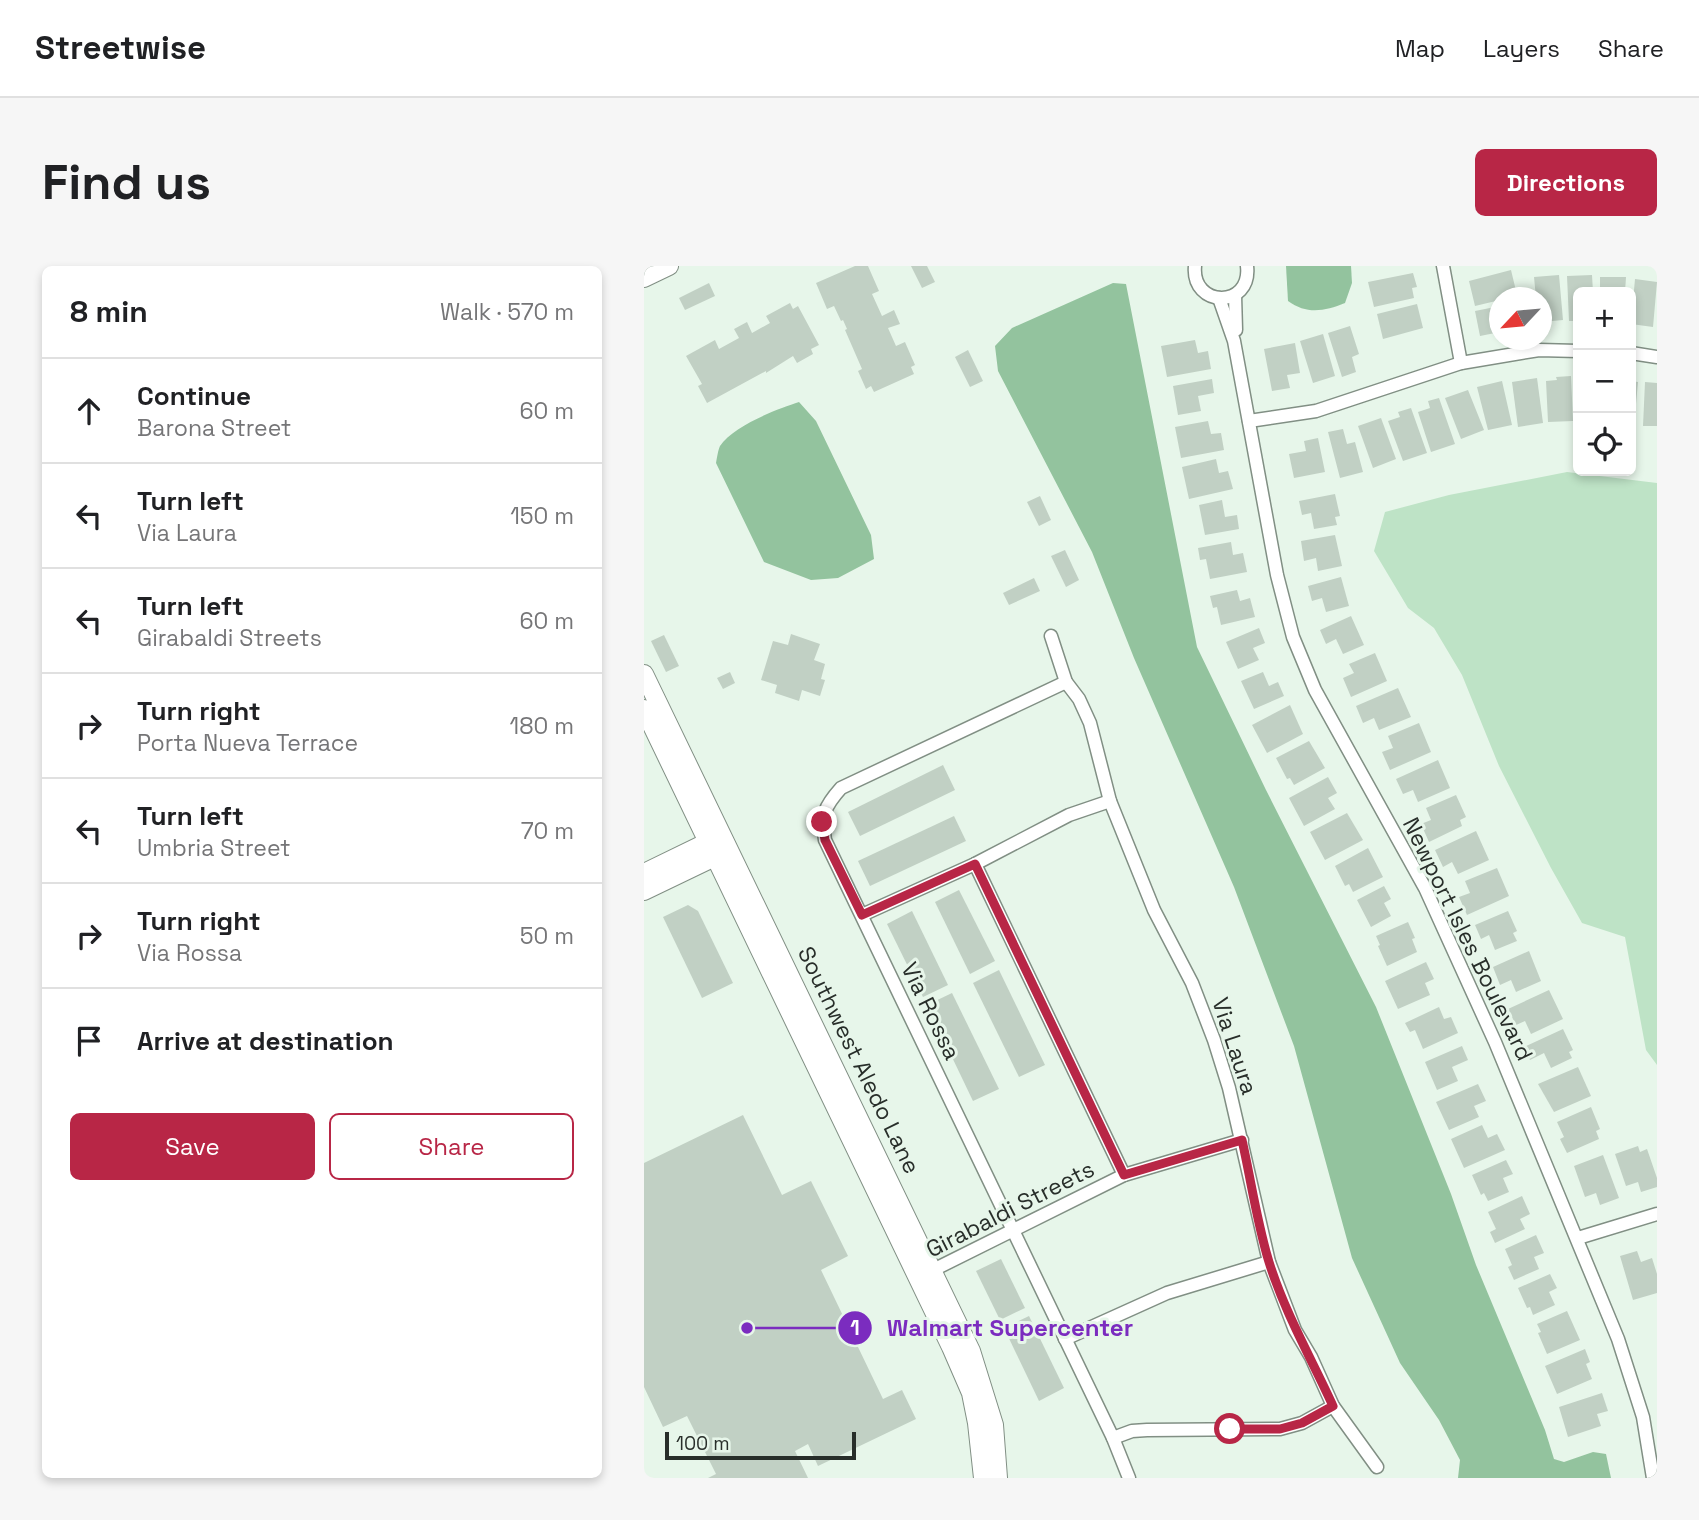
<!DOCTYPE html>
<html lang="en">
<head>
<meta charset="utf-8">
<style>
	:root { --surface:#fff; --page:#f6f6f6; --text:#202124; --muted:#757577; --line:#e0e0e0; --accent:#b82646 }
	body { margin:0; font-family:"Space Grotesk",sans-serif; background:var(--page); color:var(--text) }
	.controls { position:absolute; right:21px; top:21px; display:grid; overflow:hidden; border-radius:10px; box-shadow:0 4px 10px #0003 }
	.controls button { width:63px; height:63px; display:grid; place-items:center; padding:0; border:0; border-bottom:2px solid var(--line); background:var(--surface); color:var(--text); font:35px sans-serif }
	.compass { position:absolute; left:845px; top:21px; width:63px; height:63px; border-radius:50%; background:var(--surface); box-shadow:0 4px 10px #0003; rotate:244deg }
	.scale { position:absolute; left:21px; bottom:18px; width:191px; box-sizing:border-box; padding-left:7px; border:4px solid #282e2a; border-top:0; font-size:19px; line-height:24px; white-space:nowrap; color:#282e2a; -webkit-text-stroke:5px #e7f6ea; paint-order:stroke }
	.stop { position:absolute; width:21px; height:21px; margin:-16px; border:5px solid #b82646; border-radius:50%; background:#fff }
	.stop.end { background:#b82646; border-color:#fff; box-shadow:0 2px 7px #0008 }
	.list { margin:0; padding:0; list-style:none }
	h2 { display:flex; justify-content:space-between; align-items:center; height:91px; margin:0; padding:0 28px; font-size:30px }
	h2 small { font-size:23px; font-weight:400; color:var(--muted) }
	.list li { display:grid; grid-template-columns:46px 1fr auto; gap:21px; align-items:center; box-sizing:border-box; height:105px; padding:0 28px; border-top:2px solid var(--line) }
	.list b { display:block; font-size:26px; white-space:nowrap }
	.list p { margin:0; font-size:23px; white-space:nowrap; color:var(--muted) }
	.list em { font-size:23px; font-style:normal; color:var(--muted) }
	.actions { display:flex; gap:14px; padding:21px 28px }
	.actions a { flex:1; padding:16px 0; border:2px solid var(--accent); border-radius:10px; text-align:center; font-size:24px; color:var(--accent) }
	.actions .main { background:var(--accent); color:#fff }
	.icon { flex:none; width:38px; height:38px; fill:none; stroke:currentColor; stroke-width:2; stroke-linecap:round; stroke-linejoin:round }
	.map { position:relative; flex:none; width:1013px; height:1212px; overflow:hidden; border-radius:10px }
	header { display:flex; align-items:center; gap:42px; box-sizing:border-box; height:98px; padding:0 35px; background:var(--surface); border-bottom:2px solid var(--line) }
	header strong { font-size:33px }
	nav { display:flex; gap:38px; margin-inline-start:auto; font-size:24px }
	.intro { display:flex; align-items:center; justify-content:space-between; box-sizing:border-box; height:168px; padding:0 42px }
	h1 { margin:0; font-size:49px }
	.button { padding:18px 32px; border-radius:10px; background:var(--accent); color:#fff; font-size:24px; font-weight:700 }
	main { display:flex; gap:42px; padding:0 42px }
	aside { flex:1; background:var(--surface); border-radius:10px; box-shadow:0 4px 10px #0003 }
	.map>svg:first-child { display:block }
</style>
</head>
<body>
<header>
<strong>Streetwise</strong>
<nav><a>Map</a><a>Layers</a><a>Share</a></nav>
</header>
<div class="intro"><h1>Find us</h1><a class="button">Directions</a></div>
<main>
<aside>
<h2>8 min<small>Walk · 570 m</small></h2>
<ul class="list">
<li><svg class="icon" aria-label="ahead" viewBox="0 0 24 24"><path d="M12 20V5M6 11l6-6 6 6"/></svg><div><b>Continue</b><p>Barona Street</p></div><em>60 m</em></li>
<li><svg class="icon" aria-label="left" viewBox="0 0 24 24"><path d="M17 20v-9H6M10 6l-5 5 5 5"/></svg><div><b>Turn left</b><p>Via Laura</p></div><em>150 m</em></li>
<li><svg class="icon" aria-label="left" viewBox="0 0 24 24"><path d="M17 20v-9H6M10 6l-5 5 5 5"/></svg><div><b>Turn left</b><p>Girabaldi Streets</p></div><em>60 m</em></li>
<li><svg class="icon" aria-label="right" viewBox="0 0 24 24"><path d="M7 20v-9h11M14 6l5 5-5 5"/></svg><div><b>Turn right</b><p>Porta Nueva Terrace</p></div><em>180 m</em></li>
<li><svg class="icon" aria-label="left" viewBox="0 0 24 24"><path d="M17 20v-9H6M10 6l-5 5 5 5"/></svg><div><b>Turn left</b><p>Umbria Street</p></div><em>70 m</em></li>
<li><svg class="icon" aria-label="right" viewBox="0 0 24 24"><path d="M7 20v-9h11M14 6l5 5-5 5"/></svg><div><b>Turn right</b><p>Via Rossa</p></div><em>50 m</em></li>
<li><svg class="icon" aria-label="arrive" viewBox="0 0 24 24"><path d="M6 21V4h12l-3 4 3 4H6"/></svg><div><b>Arrive at destination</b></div></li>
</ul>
<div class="actions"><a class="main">Save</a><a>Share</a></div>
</aside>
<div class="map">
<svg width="1013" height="1212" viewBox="0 0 1013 1212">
	<rect width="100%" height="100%" fill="#e7f6ea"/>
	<!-- green -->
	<polygon fill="#bee3c6" points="923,206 1013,217 1013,799 1002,784 981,671 938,657 907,602 855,500 818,409 790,362 764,342 730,285 741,246 805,229"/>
	<!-- water -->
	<g fill="#93c39e">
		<path d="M642,0H707L708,17L701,37C681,45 663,49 644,35Z"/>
		<polygon points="469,17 482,18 553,381 622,524 732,741 807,928 832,999 901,1164 910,1193 920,1196 949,1186 962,1188 967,1212 814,1212 816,1194 795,1154 756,1097 708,992 650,780 590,621 490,392 448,286 354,105 351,80 368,62"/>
		<path d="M155,136L172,155L227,269L230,293L194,312L167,314L120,296L72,197C73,192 74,184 76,180C89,160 133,143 155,136Z"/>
	</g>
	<!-- building -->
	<g fill="#c1d0c4">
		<polygon points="211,0 224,0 235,25 228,28 238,50 250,44 256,58 244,62 252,80 261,76 271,99 267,101 270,108 230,126 227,120 222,123 214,105 218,103 201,64 203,63 199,54 197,55 190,40 183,43 172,17"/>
		<polygon points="267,0 283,0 291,16 278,22"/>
		<polygon points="867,4 873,29 856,32 856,34 831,40 825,15"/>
		<polygon points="769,7 773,21 768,22 770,32 730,41 724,16"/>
		<polygon points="915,9 919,54 898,56 898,32 892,32 890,11"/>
		<polygon points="948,9 949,26 934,26 934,55 925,55 923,10"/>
		<polygon points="956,11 982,11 981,26 956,26"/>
		<polygon points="991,13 1013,16 1009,61 987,58"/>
		<polygon points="65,17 71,30 41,44 35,32"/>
		<polygon points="146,37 149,43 154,40 175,79 167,83 169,88 153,97 149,90 122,107 122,105 63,137 54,120 58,118 42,90 71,74 75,83 95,72 90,63 103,56 108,67 126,57 122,50"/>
		<polygon points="773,38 779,62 739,73 733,48"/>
		<polygon points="856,40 856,66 836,70 831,45"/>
		<polygon points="706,60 715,88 708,91 712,106 698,111 684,67"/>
		<polygon points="679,68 691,110 669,117 656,75"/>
		<polygon points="551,74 554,87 564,85 567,103 523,111 517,80"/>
		<polygon points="651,77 656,107 643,109 646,122 628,125 620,83"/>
		<polygon points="324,84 339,115 326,121 311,91"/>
		<polygon points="927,110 929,155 904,156 902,115 913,114 912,111"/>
		<polygon points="893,112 899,157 874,161 868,116"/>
		<polygon points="568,113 570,127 554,130 557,145 534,149 529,120"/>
		<polygon points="858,115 868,159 844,164 833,121"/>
		<polygon points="987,115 994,116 990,160 987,160"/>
		<polygon points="1001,116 1013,117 1013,160 999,160"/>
		<polygon points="824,124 840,164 817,173 801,132"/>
		<polygon points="795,132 811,178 787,186 774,146 786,142 784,135"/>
		<polygon points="767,142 783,187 759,195 744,155 756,151 754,146"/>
		<polygon points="737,152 752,193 729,202 714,160"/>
		<polygon points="564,155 567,168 577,167 580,184 537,192 531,161"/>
		<polygon points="699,163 703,178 711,176 719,206 696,212 684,166"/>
		<polygon points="674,172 681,206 650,212 645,188 662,185 660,175"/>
		<polygon points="572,193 575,207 584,205 589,223 545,233 538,201"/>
		<polygon points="691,228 696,250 691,251 693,259 670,263 667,247 658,249 655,235"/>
		<polygon points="396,230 407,254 395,260 383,236"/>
		<polygon points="578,234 581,251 593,249 595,263 561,269 555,239"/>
		<polygon points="691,269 698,300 674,305 672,292 660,295 657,275"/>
		<polygon points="587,276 589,289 599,287 603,306 566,313 562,293 556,294 554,282"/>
		<polygon points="421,284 435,314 422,321 407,290"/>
		<polygon points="697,311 705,340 682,346 678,332 668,335 664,320"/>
		<polygon points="390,312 396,325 365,339 359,327"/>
		<polygon points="593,324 596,335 606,332 611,351 577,359 573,341 569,342 566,330"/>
		<polygon points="707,350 720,379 699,388 692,373 682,378 676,364"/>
		<polygon points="615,362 621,377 609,382 615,394 594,403 582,376"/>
		<polygon points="147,368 176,378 170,394 181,398 177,413 181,414 176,430 158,424 155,435 131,427 133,419 117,414 129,375 144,379"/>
		<polygon points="20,369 35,400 22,406 7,375"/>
		<polygon points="731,387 743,415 707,431 699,412 710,407 705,398"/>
		<polygon points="86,406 91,417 79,423 73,412"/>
		<polygon points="619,406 625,420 634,416 640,430 610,443 597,415"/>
		<polygon points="754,422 767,451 735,464 730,452 719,457 712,440"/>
		<polygon points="646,439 659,468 623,487 608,459"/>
		<polygon points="775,457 787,486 746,504 738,486 749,482 744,470"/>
		<polygon points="665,475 681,502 650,519 646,512 643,513 632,492"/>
		<polygon points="794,494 806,522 774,536 769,524 759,528 752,513"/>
		<polygon points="299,499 311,524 216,570 204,546"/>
		<polygon points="684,511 693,527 684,532 691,543 660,560 645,532"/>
		<polygon points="812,529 822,551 816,554 818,560 785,576 777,558 787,554 782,542"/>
		<polygon points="703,547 719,574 681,594 666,566"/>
		<polygon points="310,550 322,575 226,620 214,595"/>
		<polygon points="832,565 845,594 814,608 808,596 799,601 791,584"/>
		<polygon points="724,582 739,611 709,626 705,618 701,620 691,600"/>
		<polygon points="853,602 865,630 823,649 815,631 826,627 821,615"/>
		<polygon points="740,620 747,633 740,637 747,650 727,661 713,634"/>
		<polygon points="315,624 351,695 326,708 291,636"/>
		<polygon points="44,639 54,645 89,717 58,732 19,651"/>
		<polygon points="268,645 304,719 279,731 243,658"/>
		<polygon points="864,645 873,665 869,667 873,675 851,684 845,669 837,673 831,659"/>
		<polygon points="764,656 771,672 768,673 773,686 743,700 734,680 736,679 732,670"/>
		<polygon points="885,685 897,715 872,726 867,714 856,719 849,701"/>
		<polygon points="782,696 790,713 781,717 786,729 754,743 741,715"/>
		<polygon points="355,704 401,799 375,811 329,717"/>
		<polygon points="905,724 919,753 887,768 881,755 872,759 864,743"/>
		<polygon points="308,727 355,823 329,835 283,739"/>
		<polygon points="795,741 800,753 807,751 814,767 779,783 771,764 766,766 761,757"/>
		<polygon points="919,763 929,784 925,786 928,792 907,802 900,787 886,794 880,781"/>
		<polygon points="818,780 824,794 808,801 814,815 793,824 781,796"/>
		<polygon points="934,801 947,830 910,846 894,818"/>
		<polygon points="834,818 842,835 830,840 835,851 805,864 792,836"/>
		<polygon points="947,841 956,863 952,865 955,873 923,887 916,873 920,871 913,856"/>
		<polygon points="99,849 138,929 167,915 204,990 177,1004 239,1133 258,1124 272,1153 174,1200 164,1178 151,1185 164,1212 64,1212 72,1208 43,1150 19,1161 0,1121 0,897"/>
		<polygon points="838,859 844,872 853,868 861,884 820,902 807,873"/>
		<polygon points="994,880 996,886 1003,883 1013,912 1013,921 997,926 994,916 982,920 971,888"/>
		<polygon points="959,889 975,932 956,939 952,927 941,931 930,900"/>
		<polygon points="862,894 869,908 859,912 865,926 844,935 840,927 837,929 828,909"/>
		<polygon points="878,930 886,948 876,953 881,963 851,977 846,966 852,963 844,946"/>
		<polygon points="892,969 900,987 890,991 895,1003 870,1014 864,1001 868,999 861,983"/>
		<polygon points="993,985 997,996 1008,992 1013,1008 1013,1027 989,1034 976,990"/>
		<polygon points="357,993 381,1042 356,1054 332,1005"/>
		<polygon points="906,1008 913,1022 905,1026 911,1039 889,1049 886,1041 883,1042 874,1022"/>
		<polygon points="923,1045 936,1074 903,1088 894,1067 897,1066 893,1058"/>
		<polygon points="385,1050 420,1122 395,1135 360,1062"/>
		<polygon points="941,1083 946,1096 942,1098 948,1113 913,1128 901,1100"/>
		<polygon points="958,1127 964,1145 953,1148 957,1160 924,1171 915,1141"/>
	</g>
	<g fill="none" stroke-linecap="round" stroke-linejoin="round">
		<defs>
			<g id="street">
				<path d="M551,0C547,42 608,43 603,0"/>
				<polyline points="799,0 817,97"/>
				<polyline points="591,29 592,64"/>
				<polyline points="575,32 590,75 633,309 649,371 671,424 781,622 851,776 974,1073 999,1151 1009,1212"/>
				<polyline points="987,87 1013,91"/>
				<polyline points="605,155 672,145 817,97 895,84 934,85"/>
				<polyline points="407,370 422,416 435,433 446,457 466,535 510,644 548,717 570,774 585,822 625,996 651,1064 667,1091 689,1140 733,1201"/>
				<path d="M422,416L197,522C180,541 177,549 181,574L469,1172L485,1212"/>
				<polyline points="331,598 480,909"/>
				<polyline points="218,649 331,598 425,549 466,535"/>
				<polyline points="934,972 1013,948"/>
				<polyline points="283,1007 480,909 598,874"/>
				<polyline points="421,1073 523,1027 625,996"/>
				<polyline points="469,1172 488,1165 503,1164 636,1163 658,1157 689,1140"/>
			</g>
			<g id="secondary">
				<polyline points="0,12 25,0"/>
				<polyline points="0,408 327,1085 350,1159 354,1212"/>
				<polyline points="0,443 307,1081 327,1127 333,1157 339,1212"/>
				<polyline points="0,607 72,572"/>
				<polyline points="0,625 79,587"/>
			</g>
		</defs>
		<!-- street casing -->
		<use href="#street" stroke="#818f84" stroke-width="15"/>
		<!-- secondary casing -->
		<use href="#secondary" stroke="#818f84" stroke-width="20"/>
		<!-- street -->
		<use href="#street" stroke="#fff" stroke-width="12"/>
		<!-- secondary -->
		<use href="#secondary" stroke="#fff" stroke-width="18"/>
	</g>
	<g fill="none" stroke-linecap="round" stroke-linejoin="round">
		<!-- route -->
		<path stroke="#b82646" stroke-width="9" d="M178,556L181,574L218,649L331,598L480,909L598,874C607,914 613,957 625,996C641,1047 667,1092 689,1140L658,1157L636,1163H586"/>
	</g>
	<g text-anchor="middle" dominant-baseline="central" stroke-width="6" stroke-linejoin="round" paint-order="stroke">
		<!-- street labels -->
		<g font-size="23" fill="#282e2a" stroke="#e7f6ea">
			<text transform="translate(824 673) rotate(64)">Newport Isles Boulevard</text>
			<text transform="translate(287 745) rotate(64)">Via Rossa</text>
			<text transform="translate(591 780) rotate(72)">Via Laura</text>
			<text transform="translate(215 794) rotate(64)">Southwest Aledo Lane</text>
			<text transform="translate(366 943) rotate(-27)">Girabaldi Streets</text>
		</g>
	</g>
	<!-- callouts -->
	<path fill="none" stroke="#7b2cbf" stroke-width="2.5" d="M103 1062L211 1062"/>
	<g fill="#7b2cbf" stroke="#e7f6ea" stroke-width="2.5">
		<circle cx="103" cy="1062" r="7"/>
		<circle cx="211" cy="1062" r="18"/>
	</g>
	<g font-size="21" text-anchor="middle" font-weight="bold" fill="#fff">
		<text x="211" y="1069">1</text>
	</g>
	<g font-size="24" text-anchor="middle" font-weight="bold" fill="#7b2cbf" stroke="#e7f6ea" stroke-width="6" stroke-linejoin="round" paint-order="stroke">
		<text x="366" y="1070">Walmart Supercenter</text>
	</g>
</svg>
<div class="controls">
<button>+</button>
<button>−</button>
<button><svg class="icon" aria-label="locate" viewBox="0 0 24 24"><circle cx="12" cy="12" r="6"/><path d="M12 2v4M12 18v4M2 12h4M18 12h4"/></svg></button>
</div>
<svg class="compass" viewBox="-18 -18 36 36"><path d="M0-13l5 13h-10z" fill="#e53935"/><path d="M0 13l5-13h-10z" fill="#757577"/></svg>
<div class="scale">100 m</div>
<div class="stop" style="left:586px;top:1163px"></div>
<div class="stop end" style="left:178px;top:556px"></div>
</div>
</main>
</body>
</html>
